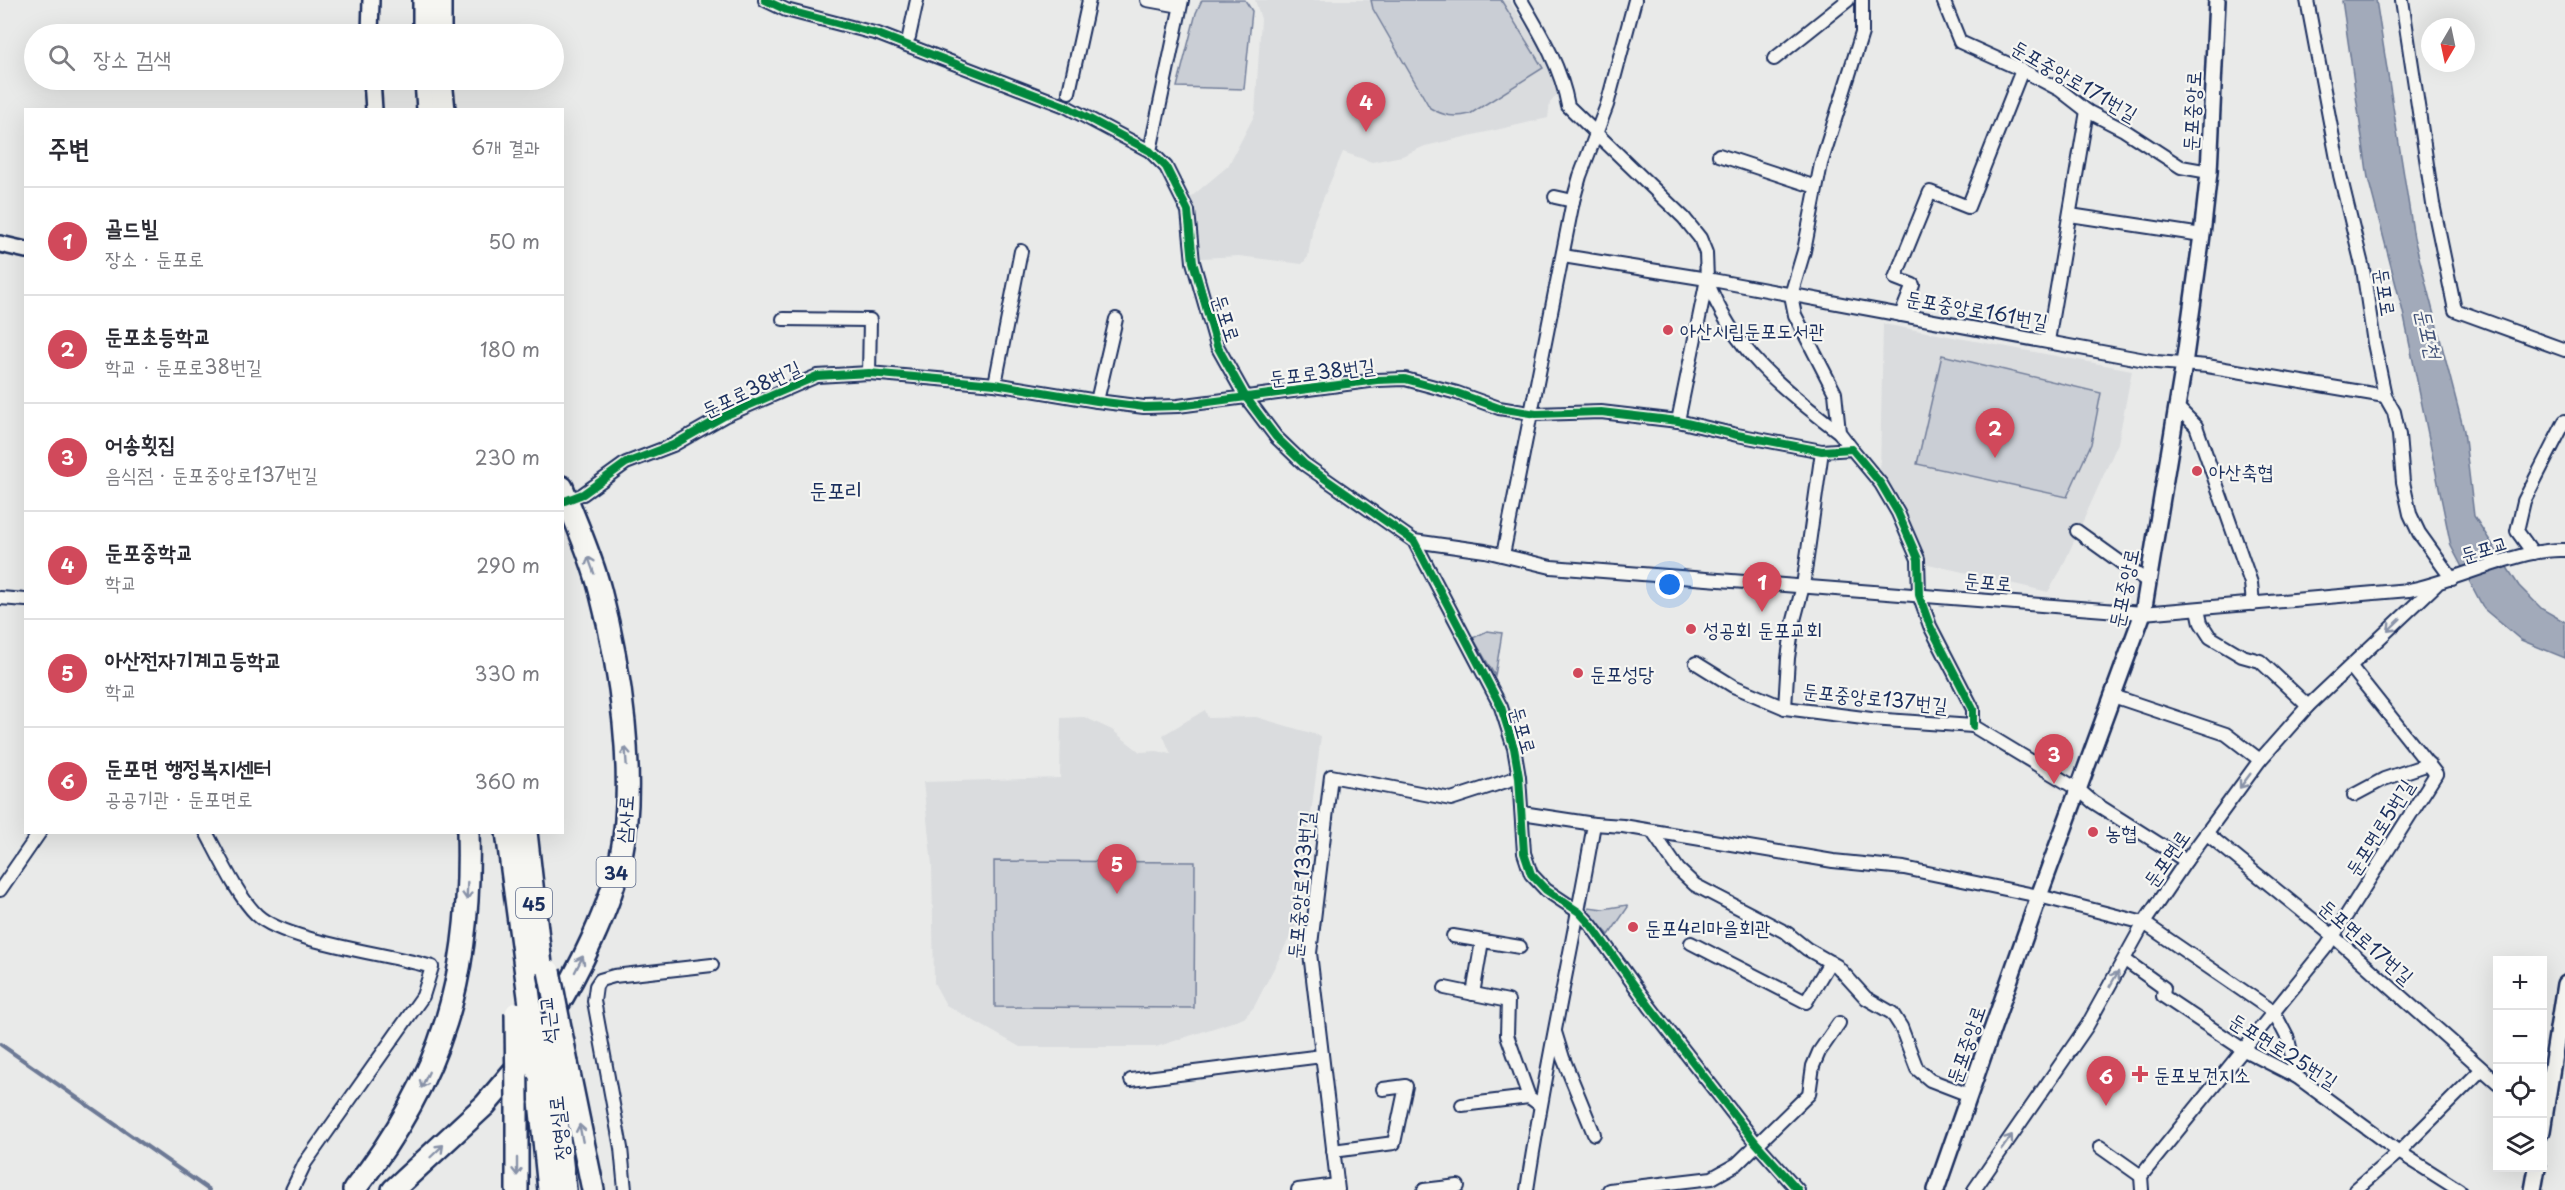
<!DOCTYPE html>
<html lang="ko">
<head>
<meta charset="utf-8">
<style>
	:root { --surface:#fff; --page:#f2f2f3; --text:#2b2b33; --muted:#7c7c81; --line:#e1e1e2; --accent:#d1495b }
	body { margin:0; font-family:"Playpen Sans","Poor Story",sans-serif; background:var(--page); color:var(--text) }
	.controls { position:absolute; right:18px; bottom:18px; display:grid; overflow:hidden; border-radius:0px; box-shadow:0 6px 24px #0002 }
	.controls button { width:54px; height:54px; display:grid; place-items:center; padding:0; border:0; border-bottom:2px solid var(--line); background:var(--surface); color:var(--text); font:30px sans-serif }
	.compass { position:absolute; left:2421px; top:18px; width:54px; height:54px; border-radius:50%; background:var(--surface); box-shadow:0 6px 24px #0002; rotate:189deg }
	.you { position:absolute; left:1670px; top:585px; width:21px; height:21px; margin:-15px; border:4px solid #fff; border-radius:50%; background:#1a73e8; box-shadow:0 0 0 9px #1a73e833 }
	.badge { display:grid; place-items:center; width:39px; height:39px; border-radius:50%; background:var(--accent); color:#fff; font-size:20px; font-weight:700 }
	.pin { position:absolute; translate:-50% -50px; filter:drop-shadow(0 2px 3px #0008) }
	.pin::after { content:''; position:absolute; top:32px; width:21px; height:18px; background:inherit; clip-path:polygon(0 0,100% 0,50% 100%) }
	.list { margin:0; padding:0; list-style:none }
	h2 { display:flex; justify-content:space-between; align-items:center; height:78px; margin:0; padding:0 24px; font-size:26px }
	h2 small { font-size:20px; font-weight:400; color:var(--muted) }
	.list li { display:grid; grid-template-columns:39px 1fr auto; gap:18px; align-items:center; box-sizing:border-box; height:108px; padding:0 24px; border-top:2px solid var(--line) }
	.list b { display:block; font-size:22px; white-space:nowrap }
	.list p { margin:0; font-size:20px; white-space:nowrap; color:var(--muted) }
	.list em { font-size:20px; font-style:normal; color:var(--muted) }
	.icon { flex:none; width:33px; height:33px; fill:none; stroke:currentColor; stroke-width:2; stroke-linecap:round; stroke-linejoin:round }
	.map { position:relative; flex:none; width:2565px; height:1190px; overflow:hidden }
	.search { position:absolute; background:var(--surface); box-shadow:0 6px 24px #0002; left:24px; top:24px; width:540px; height:66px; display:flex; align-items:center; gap:15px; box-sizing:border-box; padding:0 21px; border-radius:33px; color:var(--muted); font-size:22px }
	.panel { position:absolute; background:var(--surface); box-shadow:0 6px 24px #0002; left:24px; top:108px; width:540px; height:726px; border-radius:0px }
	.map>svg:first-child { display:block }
</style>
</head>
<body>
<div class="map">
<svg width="2565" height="1190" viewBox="0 0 2565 1190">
	<rect width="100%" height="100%" fill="#e9eae9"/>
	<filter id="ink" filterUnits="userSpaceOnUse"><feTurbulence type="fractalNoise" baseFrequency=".0167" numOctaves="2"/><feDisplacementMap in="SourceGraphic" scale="12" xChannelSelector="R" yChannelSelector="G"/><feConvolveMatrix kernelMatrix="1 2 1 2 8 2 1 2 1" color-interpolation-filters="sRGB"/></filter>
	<g filter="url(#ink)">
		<!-- built -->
		<g fill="#dadcde">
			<polygon points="1255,0 1509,0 1545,56 1559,92 1550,103 1548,118 1425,146 1402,156 1372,162 1343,152 1314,220 1308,257 1302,264 1239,256 1201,258 1196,213 1191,197 1228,166 1255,114 1261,19"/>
			<polygon points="1883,324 2132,370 2118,443 2061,570 2048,592 1924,563 1880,473"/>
			<polygon points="1205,710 1208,718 1256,717 1321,736 1297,923 1254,1007 1244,1018 1156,1047 1020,1047 946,1005 934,983 932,865 923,782 1060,778 1061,718 1084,717 1112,730 1140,752 1157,751 1171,754 1163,735"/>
		</g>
		<!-- green -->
		<g fill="#caced5" stroke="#727e9a" stroke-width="1.5">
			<polygon points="1202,0 1245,0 1252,11 1244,89 1177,87 1196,13"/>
			<path d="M1371,0H1501L1543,68L1470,114C1454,118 1444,116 1430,108L1373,9Z"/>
			<polygon points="1942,355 2101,393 2091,444 2067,497 1917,464"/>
			<polygon points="1487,631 1502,633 1495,676 1473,638"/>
			<polygon points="994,861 1195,862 1194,1008 995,1007"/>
			<polygon points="1627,905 1628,907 1609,935 1588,912 1589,907 1603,909"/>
		</g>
		<!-- water -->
		<polygon fill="#a2aaba" stroke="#6c7995" stroke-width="1.5" points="2342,0 2376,0 2414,238 2464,431 2474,516 2519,586 2542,609 2565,622 2565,658 2521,640 2484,609 2451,546 2403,312 2368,178"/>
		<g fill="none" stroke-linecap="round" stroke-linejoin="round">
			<!-- stream -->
			<polyline stroke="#6c7995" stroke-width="4" points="0,1044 209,1190"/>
			<defs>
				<g id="minor">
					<polyline points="765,0 786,10 878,34 1065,106 1150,151 1166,167 1188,211 1193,262 1217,346 1245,396 1276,437 1304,464 1414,541 1501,707 1514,748 1519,777 1524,853 1531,874 1546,890 1579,912 1591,925 1650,1007 1756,1143 1798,1190"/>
					<polyline points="1147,0 1180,6"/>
					<path d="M1521,0C1541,34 1561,67 1568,106L1684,218L1700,238L1706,253L1707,279L1678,421"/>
					<polyline points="1943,0 1960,42 2022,70 2060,90 2087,111 2124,130 2181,167 2209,172"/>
					<polyline points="2307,0 2340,175 2363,269 2374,343 2385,396 2394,412 2399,435 2403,482 2410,514 2419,533 2452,579"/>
					<polyline points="2402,0 2433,204 2455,310 2565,350"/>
					<polyline points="909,37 917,0"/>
					<polyline points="1774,59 1848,0"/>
					<polyline points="1069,92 1089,0"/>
					<polyline points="1150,151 1182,0"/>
					<polyline points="1719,155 1816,187"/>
					<polyline points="1555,197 1573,201"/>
					<polyline points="2070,215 2202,235"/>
					<polyline points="1563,256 1707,279 2156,362 2207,366 2385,396"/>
					<path d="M1707,280C1732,349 1782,389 1839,432"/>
					<polyline points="1901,315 1913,285 1895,278 1930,192 1968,207 2022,70"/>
					<polyline points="783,319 870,320 869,373"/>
					<polyline points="2048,341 2087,111"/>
					<polyline points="995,384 1021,251"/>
					<polyline points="1097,401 1116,319"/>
					<polyline points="2177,407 2196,426 2251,583 2253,604"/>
					<polyline points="1852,449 1839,432 1835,393 1795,315 1791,295 1804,251 1821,164 1862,33 1862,0"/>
					<polyline points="583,494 626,463 673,445 724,416 817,376 869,373 995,384 1097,401 1144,407 1178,406 1377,380 1405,379 1457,393 1499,408 1536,414 1601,412 1678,421 1737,435 1822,451 1852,449 1881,484 1898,513 1918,559 1919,595 1930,626 1973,709 1973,726"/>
					<polyline points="2077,531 2148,582"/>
					<path d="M1414,541L1485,551L1551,567L2143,613L2409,590C2457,581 2518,548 2565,550"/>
					<polyline points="2533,553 2517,531 2524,501 2565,421"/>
					<polyline points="1503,555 1573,201 1580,176 1607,105 1635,0"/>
					<polyline points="0,598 26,600"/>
					<polyline points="2198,609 2201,623 2210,637 2242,656 2260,661 2308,706"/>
					<polyline points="1696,663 1733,686 1785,708 1871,719 1973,726 2079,790 2093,802 2186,861"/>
					<polyline points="2113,696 2226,734 2260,760"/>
					<polyline points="1785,708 1788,658 1793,624 1803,586 1822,451"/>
					<polyline points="2354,795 2384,779 2429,764"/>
					<path d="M1522,813L1594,824C1573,946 1545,1067 1527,1190"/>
					<polyline points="1594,824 1623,826 1833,861 1904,868 2039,896 2144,923 2274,1012 2288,1039 2297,1077"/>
					<polyline points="1652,831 1678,869 1695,885 1787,933 1807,949 1837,966 1866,998 1892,1013 1901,1027 1917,1069 1930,1080 1969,1095"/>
					<path d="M206,832C219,856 238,897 257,915C286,942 390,954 432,967L423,996L305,1163L292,1190"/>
					<polyline points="2206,833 2333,936 2498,1083"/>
					<polyline points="0,890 40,832"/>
					<polyline points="1453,936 1520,947"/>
					<polyline points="1691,943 1806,1002 1830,962"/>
					<polyline points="2125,960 2164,988 2163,996 2244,1050 2297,1077 2399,1152 2459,1190"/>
					<polyline points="1445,988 1508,1001 1507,1035 1529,1097 1540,1105"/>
					<polyline points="1473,994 1482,941"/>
					<polyline points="1555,1032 1563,1058 1594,1134"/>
					<polyline points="1131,1080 1322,1056"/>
					<polyline points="1462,1105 1529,1097"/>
					<polyline points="2100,1147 2141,1176 2327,946 2436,774 2351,667"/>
					<polyline points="1333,1151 1394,1143 1406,1086 1383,1089"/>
					<polyline points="2141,1176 2142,1190"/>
					<polyline points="625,1190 621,1148 594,1001 596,986 600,980 614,976 712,965"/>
					<polyline points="1298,1190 1337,1185"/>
					<polyline points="1338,1190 1310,953 1331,776 1451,799 1519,777"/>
					<polyline points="1424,1190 1458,1186"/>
					<polyline points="1609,1190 1712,1178 1737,1164 1809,1094 1813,1066 1819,1052 1839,1023"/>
					<polyline points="1974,1190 2087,1026 2144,923 2186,861 2260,760 2308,706 2436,585"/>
					<polyline points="2355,1190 2399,1152 2481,1070"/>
				</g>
				<g id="tertiary">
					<polyline points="370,34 371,0"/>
					<polyline points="372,80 374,110"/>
					<polyline points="0,244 26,250"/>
					<polyline points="2542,1131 2565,984"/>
					<polyline points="1936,1190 2039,896 2143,613 2184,364 2202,235 2209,172 2217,0"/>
					<polyline points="2533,1190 2537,1168"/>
				</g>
				<g id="trunk">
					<polyline points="424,34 424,0"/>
					<polyline points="440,34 440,0"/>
					<polyline points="426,80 428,110"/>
					<polyline points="441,80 444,110"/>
					<polyline points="507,832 530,1004"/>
					<polyline points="526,832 542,974"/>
					<path d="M550,1018C578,973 611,907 621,856C637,778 620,666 600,590C591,555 575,521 562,487"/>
					<polyline points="567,1063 593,1190"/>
					<polyline points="551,1065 565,1190"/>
					<polyline points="537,1071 549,1190"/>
					<polyline points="517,1102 517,1190"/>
					<path d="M354,1190C443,1077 472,975 468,832"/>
					<polyline points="393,1190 485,1105 524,1059"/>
				</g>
			</defs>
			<!-- minor casing -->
			<use href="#minor" stroke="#1b2f5e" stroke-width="16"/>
			<!-- tertiary casing -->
			<use href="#tertiary" stroke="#1b2f5e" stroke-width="20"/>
			<!-- trunk casing -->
			<use href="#trunk" stroke="#1b2f5e" stroke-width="26"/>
			<!-- minor -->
			<use href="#minor" stroke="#f6f6f2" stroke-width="12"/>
			<!-- tertiary -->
			<use href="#tertiary" stroke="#f6f6f2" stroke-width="15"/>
			<!-- trunk -->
			<use href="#trunk" stroke="#f6f6f2" stroke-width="21"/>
			<defs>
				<g id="trunk-bridge">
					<polyline points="549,971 567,1063"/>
					<polyline points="530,1004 537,1071"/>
					<polyline points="516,1013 517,1102"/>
					<polyline points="547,1024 551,1065"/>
				</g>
			</defs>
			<!-- trunk-bridge casing -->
			<use href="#trunk-bridge" stroke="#1b2f5e" stroke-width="26" stroke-linecap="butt"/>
			<!-- trunk-bridge -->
			<use href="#trunk-bridge" stroke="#f6f6f2" stroke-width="21"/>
			<defs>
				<g id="cycleway">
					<polyline points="765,0 786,10 878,34 1065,106 1150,151 1166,167 1188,211 1193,262 1217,346 1245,396 1276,437 1304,464 1414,541 1501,707 1514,748 1519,777 1524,853 1531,874 1546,890 1579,912 1591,925 1650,1007 1756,1143 1798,1190"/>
					<polyline points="562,502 583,494 626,463 673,445 724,416 817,376 869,373 995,384 1097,401 1144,407 1178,406 1377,380 1405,379 1457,393 1499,408 1536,414 1601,412 1678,421 1737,435 1822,451 1852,449 1881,484 1898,513 1918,559 1919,595 1930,626 1973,709 1973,726"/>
				</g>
			</defs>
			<!-- cycleway casing -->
			<use href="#cycleway" stroke="#f6f6f2" stroke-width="11"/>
			<!-- cycleway -->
			<use href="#cycleway" stroke="#00873e" stroke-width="8"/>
		</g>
		<!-- one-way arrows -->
		<defs><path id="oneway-shaft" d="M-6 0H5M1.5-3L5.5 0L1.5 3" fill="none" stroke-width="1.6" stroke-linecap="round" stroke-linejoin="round" transform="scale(1.5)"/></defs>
		<g stroke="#8892a8">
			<use href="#oneway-shaft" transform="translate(591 565) rotate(-110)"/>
			<use href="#oneway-shaft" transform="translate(2394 625) rotate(136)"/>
			<use href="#oneway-shaft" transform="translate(626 756) rotate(-94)"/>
			<use href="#oneway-shaft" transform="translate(2245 781) rotate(127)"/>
			<use href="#oneway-shaft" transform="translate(467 891) rotate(92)"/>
			<use href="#oneway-shaft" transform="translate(579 964) rotate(-63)"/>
			<use href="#oneway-shaft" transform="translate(2114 979) rotate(-60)"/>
			<use href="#oneway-shaft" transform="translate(425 1080) rotate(115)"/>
			<use href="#oneway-shaft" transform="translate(581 1133) rotate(-101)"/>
			<use href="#oneway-shaft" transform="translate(2007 1142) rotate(-55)"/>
			<use href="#oneway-shaft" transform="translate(437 1151) rotate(-44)"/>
			<use href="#oneway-shaft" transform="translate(517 1167) rotate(90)"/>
		</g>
	</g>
	<!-- markers -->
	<g fill="#d1495b" stroke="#f6f6f2" stroke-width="2">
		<circle cx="1668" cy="330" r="6"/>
		<circle cx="2197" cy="471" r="6"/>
		<circle cx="1691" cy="629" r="6"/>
		<circle cx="1578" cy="673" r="6"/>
		<circle cx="2093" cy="832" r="6"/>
		<circle cx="1633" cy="927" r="6"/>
		<path d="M2137 1065h6v6h6v6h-6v6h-6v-6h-6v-6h6z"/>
	</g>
	<g text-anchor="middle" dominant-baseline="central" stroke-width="4.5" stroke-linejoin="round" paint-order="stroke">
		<!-- shield labels -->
		<g fill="#f6f6f2" stroke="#5d6b8a" stroke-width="1.5">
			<rect x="596.5" y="857" width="39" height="30" rx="4.5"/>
			<rect x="516" y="888" width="36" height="30" rx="4.5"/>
		</g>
		<g font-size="18" font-weight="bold" fill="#1b2f5e">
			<text x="616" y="872">34</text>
			<text x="534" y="903">45</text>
		</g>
		<!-- street labels -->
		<g font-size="20" fill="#1b2f5e" stroke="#f6f6f2">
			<text transform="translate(2075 80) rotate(30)">둔포중앙로171번길</text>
			<text transform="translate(2191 111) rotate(-87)">둔포중앙로</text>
			<text transform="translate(2386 292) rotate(81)">둔포로</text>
			<text transform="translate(1977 309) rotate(10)">둔포중앙로161번길</text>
			<text transform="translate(1227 318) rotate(72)">둔포로</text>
			<text transform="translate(1322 371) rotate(-7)">둔포로38번길</text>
			<text transform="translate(751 388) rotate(-25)">둔포로38번길</text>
			<text transform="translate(2484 548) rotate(-17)">둔포교</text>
			<text transform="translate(1988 581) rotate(5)">둔포로</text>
			<text transform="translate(2123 588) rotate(-78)">둔포중앙로</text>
			<text transform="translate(1875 697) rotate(6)">둔포중앙로137번길</text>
			<text transform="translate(1524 730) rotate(74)">둔포로</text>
			<text transform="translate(624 819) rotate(-86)">삼사로</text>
			<text transform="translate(2379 827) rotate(-58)">둔포면로5번길</text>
			<text transform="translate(2166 858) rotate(-55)">둔포면로</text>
			<text transform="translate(1300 885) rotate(-85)">둔포중앙로133번길</text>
			<text transform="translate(2367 941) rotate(41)">둔포면로17번길</text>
			<text transform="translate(547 1020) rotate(-96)">석근교</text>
			<text transform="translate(1965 1044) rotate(-71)">둔포중앙로</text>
			<text transform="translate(2284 1050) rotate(32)">둔포면로25번길</text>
			<text transform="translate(558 1128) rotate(-96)">장영실로</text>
		</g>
		<!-- poi labels -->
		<g font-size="20" fill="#1b2f5e" stroke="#f6f6f2" text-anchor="start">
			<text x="1680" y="330">아산시립둔포도서관</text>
			<text x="2209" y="471">아산축협</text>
			<text x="1703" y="629">성공회 둔포교회</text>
			<text x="1590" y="673">둔포성당</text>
			<text x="2105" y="832">농협</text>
			<text x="1645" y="927">둔포4리마을회관</text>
			<text x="2154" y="1074">둔포보건지소</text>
		</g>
		<!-- water labels -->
		<g font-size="21" font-style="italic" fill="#44547a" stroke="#f6f6f2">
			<text transform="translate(2430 333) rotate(77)">둔포천</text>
		</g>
		<!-- quarter labels -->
		<g font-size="22" fill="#1b2f5e" stroke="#f6f6f2">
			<text x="836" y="488">둔포리</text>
		</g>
	</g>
</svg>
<div class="controls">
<button>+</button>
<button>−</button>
<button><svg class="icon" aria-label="locate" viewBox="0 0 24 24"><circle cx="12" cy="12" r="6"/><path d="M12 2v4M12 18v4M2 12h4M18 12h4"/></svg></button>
<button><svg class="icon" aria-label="layers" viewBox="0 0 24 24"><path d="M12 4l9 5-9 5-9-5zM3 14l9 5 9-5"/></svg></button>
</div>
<svg class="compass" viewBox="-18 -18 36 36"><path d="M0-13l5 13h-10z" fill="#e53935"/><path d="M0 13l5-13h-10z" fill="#7c7c81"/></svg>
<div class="you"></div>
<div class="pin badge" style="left:1762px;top:612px">1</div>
<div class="pin badge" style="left:1995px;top:458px">2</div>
<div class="pin badge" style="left:2054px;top:784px">3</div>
<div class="pin badge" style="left:1366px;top:132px">4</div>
<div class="pin badge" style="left:1117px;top:894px">5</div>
<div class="pin badge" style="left:2106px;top:1106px">6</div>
<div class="search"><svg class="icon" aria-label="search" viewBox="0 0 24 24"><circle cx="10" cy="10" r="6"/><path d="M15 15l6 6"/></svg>장소 검색</div>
<section class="panel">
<h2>주변<small>6개 결과</small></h2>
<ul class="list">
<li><span class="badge">1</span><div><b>골드빌</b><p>장소 · 둔포로</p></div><em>50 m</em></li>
<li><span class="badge">2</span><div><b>둔포초등학교</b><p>학교 · 둔포로38번길</p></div><em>180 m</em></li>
<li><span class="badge">3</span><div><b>어송횟집</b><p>음식점 · 둔포중앙로137번길</p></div><em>230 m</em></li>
<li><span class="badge">4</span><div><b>둔포중학교</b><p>학교</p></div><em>290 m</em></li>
<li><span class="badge">5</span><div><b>아산전자기계고등학교</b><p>학교</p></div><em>330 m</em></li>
<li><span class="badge">6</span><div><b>둔포면 행정복지센터</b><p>공공기관 · 둔포면로</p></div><em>360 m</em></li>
</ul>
</section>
</div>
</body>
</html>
